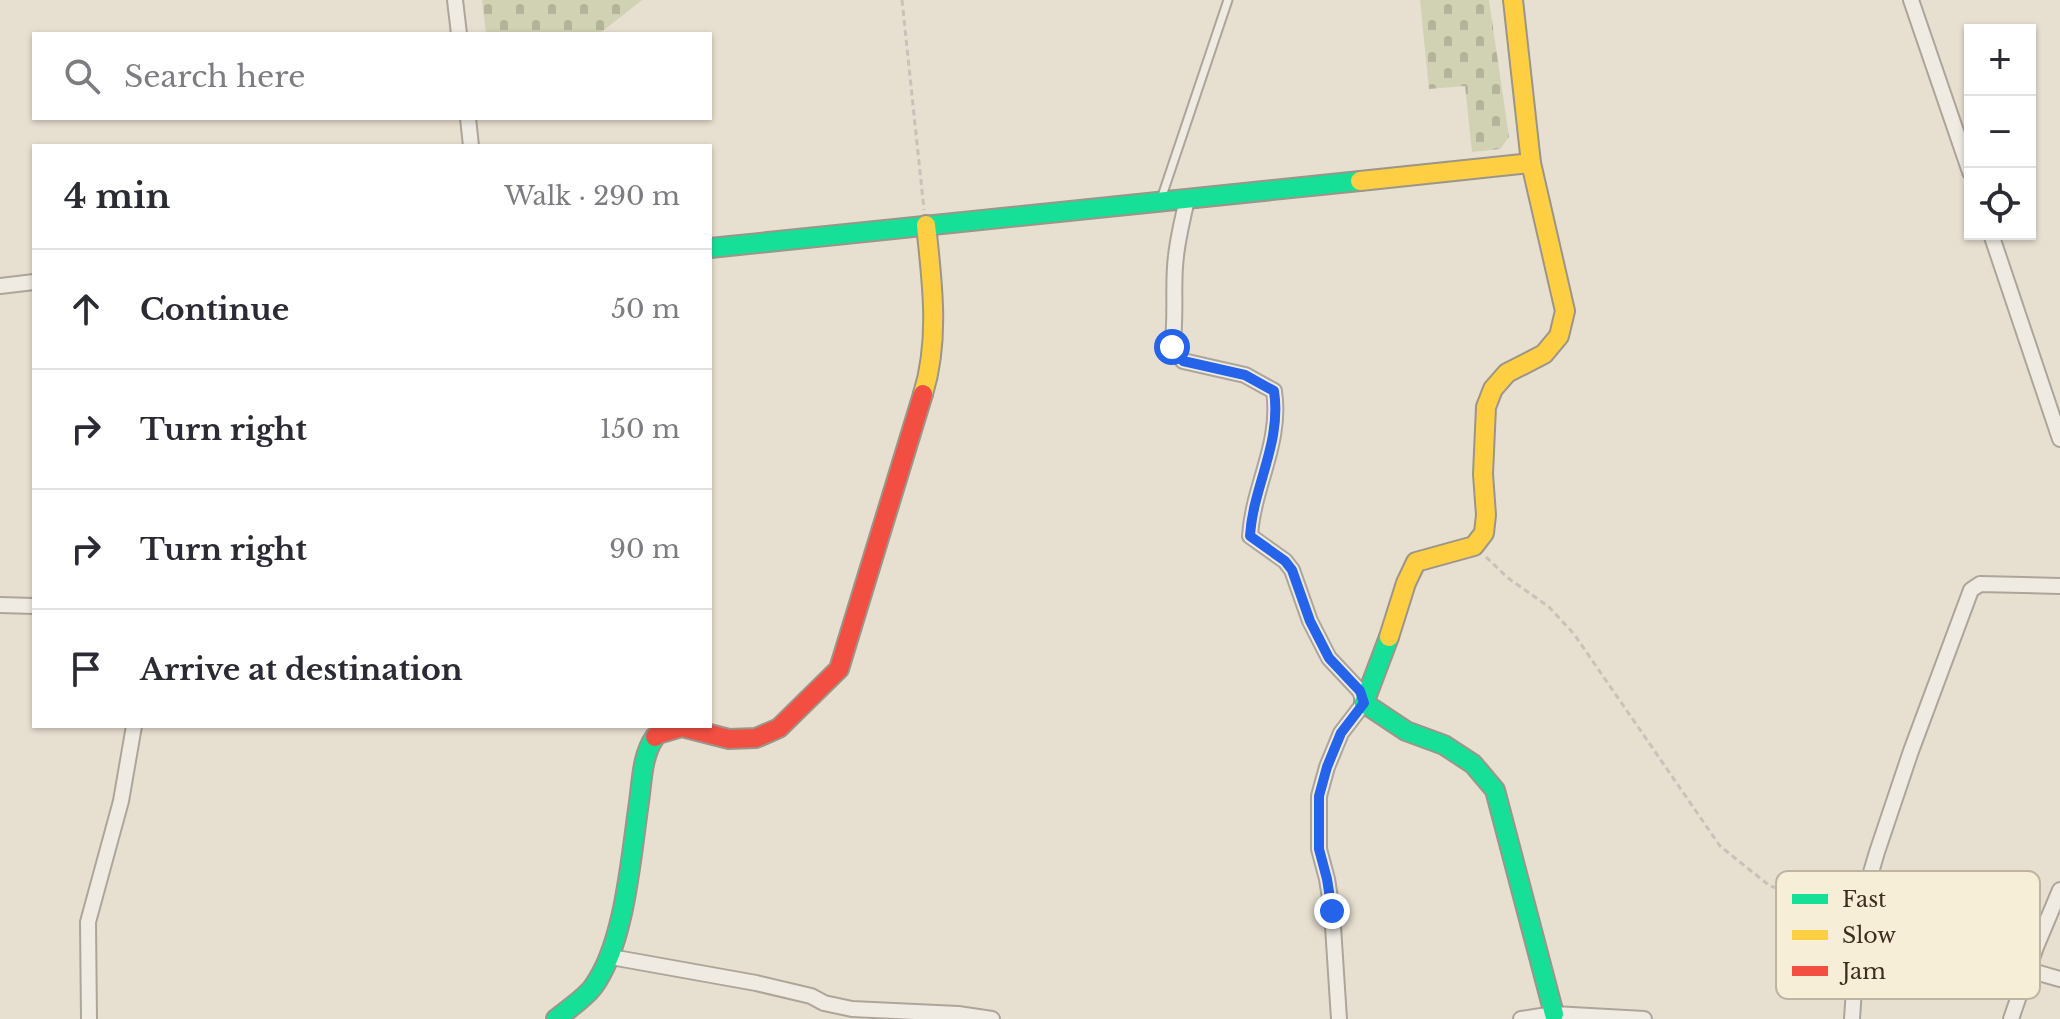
<!DOCTYPE html>
<html lang="en">
<head>
<meta charset="utf-8">
<style>
	:root { --surface:#fff; --page:#f7f7f7; --text:#2b2b33; --muted:#7c7c81; --line:#e1e1e2 }
	body { margin:0; font-family:"Libre Baskerville",serif; background:var(--page); color:var(--text) }
	.controls { position:absolute; right:24px; top:24px; display:grid; overflow:hidden; border-radius:0px; box-shadow:0 2px 6px #0004 }
	.controls button { width:72px; height:72px; display:grid; place-items:center; padding:0; border:0; border-bottom:2px solid var(--line); background:var(--surface); color:var(--text); font:40px sans-serif }
	.stop { position:absolute; width:24px; height:24px; margin:-18px; border:6px solid #2563eb; border-radius:50%; background:#fff }
	.stop.end { background:#2563eb; border-color:#fff; box-shadow:0 2px 8px #0008 }
	.list { margin:0; padding:0; list-style:none }
	h2 { display:flex; justify-content:space-between; align-items:center; height:104px; margin:0; padding:0 32px; font-size:34px }
	h2 small { font-size:26px; font-weight:400; color:var(--muted) }
	.list li { display:grid; grid-template-columns:52px 1fr auto; gap:24px; align-items:center; box-sizing:border-box; height:120px; padding:0 32px; border-top:2px solid var(--line) }
	.list b { display:block; font-size:30px; white-space:nowrap }
	.list em { font-size:26px; font-style:normal; color:var(--muted) }
	.icon { flex:none; width:44px; height:44px; fill:none; stroke:currentColor; stroke-width:2; stroke-linecap:round; stroke-linejoin:round }
	.map { position:relative; flex:none; width:2060px; height:1019px; overflow:hidden }
	.search { position:absolute; background:var(--surface); box-shadow:0 2px 6px #0004; left:32px; top:32px; width:680px; height:88px; display:flex; align-items:center; gap:20px; box-sizing:border-box; padding:0 28px; border-radius:0px; color:var(--muted); font-size:30px }
	.panel { position:absolute; background:var(--surface); box-shadow:0 2px 6px #0004; left:32px; top:144px; width:680px; height:584px; border-radius:0px }
	.map>svg:first-child { display:block }
</style>
</head>
<body>
<div class="map">
<svg width="2060" height="1019" viewBox="0 0 2060 1019">
	<defs>
		<pattern id="cemetery-stones" width="16" height="16" patternUnits="userSpaceOnUse" patternTransform="scale(2)"><rect width="16" height="16" fill="#d1d1b3"/><path d="M2 7V4a2 2 0 0 1 4 0v3zM10 15v-3a2 2 0 0 1 4 0v3z" fill="#b4b49a"/></pattern>
	</defs>
	<rect width="100%" height="100%" fill="#e7e0d1"/>
	<!-- cemetery -->
	<g fill="url(#cemetery-stones)">
		<polygon points="482,0 642,0 599,34 486,34"/>
		<polygon points="1420,0 1489,0 1509,137 1500,149 1472,152 1465,86 1429,89"/>
	</g>
	<g fill="none" stroke-linecap="round" stroke-linejoin="round">
		<defs>
			<polyline id="lane" points="1161,199 1228,0"/>
			<g id="street">
				<polyline points="455,0 459,34"/>
				<polyline points="1911,0 1970,172"/>
				<polyline points="468,118 471,146"/>
				<path d="M1187,199C1183,218 1178,237 1176,256C1172,286 1177,317 1172,347L1183,361L1245,375L1274,391C1282,443 1253,486 1250,536L1285,561L1292,570L1310,621L1329,658L1360,691L1364,703L1341,733L1327,767L1319,796V849L1327,879L1332,911L1339,1019"/>
				<polyline points="1991,234 2060,439"/>
				<polyline points="0,286 34,282"/>
				<polyline points="0,605 34,606"/>
				<polyline points="611,957 756,983 811,996 824,1003 852,1009 958,1014 992,1019"/>
				<polyline points="2028,970 2060,979"/>
				<polyline points="89,1019 88,922 121,801 134,726"/>
				<polyline points="1521,1019 1554,1014 1644,1019"/>
				<polyline points="1852,1019 1859,913 1877,852 1911,751 1971,590 1980,584 2060,586"/>
				<polyline points="2011,1019 2036,947 2060,890"/>
			</g>
			<g id="fast">
				<polyline points="710,248 1360,181"/>
				<polyline points="1389,637 1364,703 1406,731 1444,745 1473,764 1495,790 1554,1014"/>
				<path d="M556,1019C568,1009 584,999 593,987C625,944 631,856 639,802C642,781 642,755 655,737"/>
			</g>
			<g id="slow">
				<polyline points="1360,181 1531,163 1513,0"/>
				<path d="M923,394C940,339 932,281 926,225"/>
				<polyline points="1389,637 1406,583 1416,562 1474,546 1484,533 1486,515 1483,474 1486,407 1493,389 1507,373 1544,354 1559,336 1565,311 1531,163"/>
			</g>
			<polyline id="jam" points="655,737 658,734 682,727 729,739 756,738 779,728 839,669 923,394"/>
		</defs>
		<!-- lane casing -->
		<use href="#lane" stroke="#ada599" stroke-width="11"/>
		<!-- street casing -->
		<use href="#street" stroke="#ada599" stroke-width="18"/>
		<!-- fast casing -->
		<use href="#fast" stroke="#9c958a" stroke-width="22"/>
		<!-- slow casing -->
		<use href="#slow" stroke="#9c958a" stroke-width="22"/>
		<!-- jam casing -->
		<use href="#jam" stroke="#9c958a" stroke-width="22"/>
		<!-- path -->
		<g stroke="#c8c2b9" stroke-width="3" stroke-dasharray="6 4" stroke-linecap="butt">
			<polyline points="902,0 924,210"/>
			<polyline points="1486,557 1508,578 1549,607 1574,634 1720,846 1770,886 1844,907"/>
		</g>
		<!-- lane -->
		<use href="#lane" stroke="#efebe3" stroke-width="7"/>
		<!-- street -->
		<use href="#street" stroke="#efebe3" stroke-width="14"/>
		<!-- fast -->
		<use href="#fast" stroke="#16e098" stroke-width="18"/>
		<!-- slow -->
		<use href="#slow" stroke="#ffcf43" stroke-width="18"/>
		<!-- jam -->
		<use href="#jam" stroke="#f24e42" stroke-width="18"/>
	</g>
	<g fill="none" stroke-linecap="round" stroke-linejoin="round">
		<!-- route -->
		<path stroke="#2563eb" stroke-width="10" d="M1172,347L1183,361L1245,375L1274,391C1282,443 1253,486 1250,536L1285,561L1292,570L1310,621L1329,658L1360,691L1364,703L1341,733L1327,767L1319,796V849L1327,879L1332,911"/>
	</g>
	<!-- legend -->
	<rect x="1776" y="871" width="264" height="128" rx="12" fill="#f7eed8" stroke="#bfb4a1" stroke-width="2"/>
	<rect x="1792" y="894" width="36" height="10" fill="#16e098"/>
	<rect x="1792" y="930" width="36" height="10" fill="#ffcf43"/>
	<rect x="1792" y="966" width="36" height="10" fill="#f24e42"/>
	<g font-size="22" fill="#3d2e20">
		<text x="1842" y="907">Fast</text>
		<text x="1842" y="943">Slow</text>
		<text x="1842" y="979">Jam</text>
	</g>
</svg>
<div class="controls">
<button>+</button>
<button>−</button>
<button><svg class="icon" aria-label="locate" viewBox="0 0 24 24"><circle cx="12" cy="12" r="6"/><path d="M12 2v4M12 18v4M2 12h4M18 12h4"/></svg></button>
</div>
<div class="stop" style="left:1172px;top:347px"></div>
<div class="stop end" style="left:1332px;top:911px"></div>
<div class="search"><svg class="icon" aria-label="search" viewBox="0 0 24 24"><circle cx="10" cy="10" r="6"/><path d="M15 15l6 6"/></svg>Search here</div>
<section class="panel">
<h2>4 min<small>Walk · 290 m</small></h2>
<ul class="list">
<li><svg class="icon" aria-label="ahead" viewBox="0 0 24 24"><path d="M12 20V5M6 11l6-6 6 6"/></svg><div><b>Continue</b></div><em>50 m</em></li>
<li><svg class="icon" aria-label="right" viewBox="0 0 24 24"><path d="M7 20v-9h11M14 6l5 5-5 5"/></svg><div><b>Turn right</b></div><em>150 m</em></li>
<li><svg class="icon" aria-label="right" viewBox="0 0 24 24"><path d="M7 20v-9h11M14 6l5 5-5 5"/></svg><div><b>Turn right</b></div><em>90 m</em></li>
<li><svg class="icon" aria-label="arrive" viewBox="0 0 24 24"><path d="M6 21V4h12l-3 4 3 4H6"/></svg><div><b>Arrive at destination</b></div></li>
</ul>
</section>
</div>
</body>
</html>
